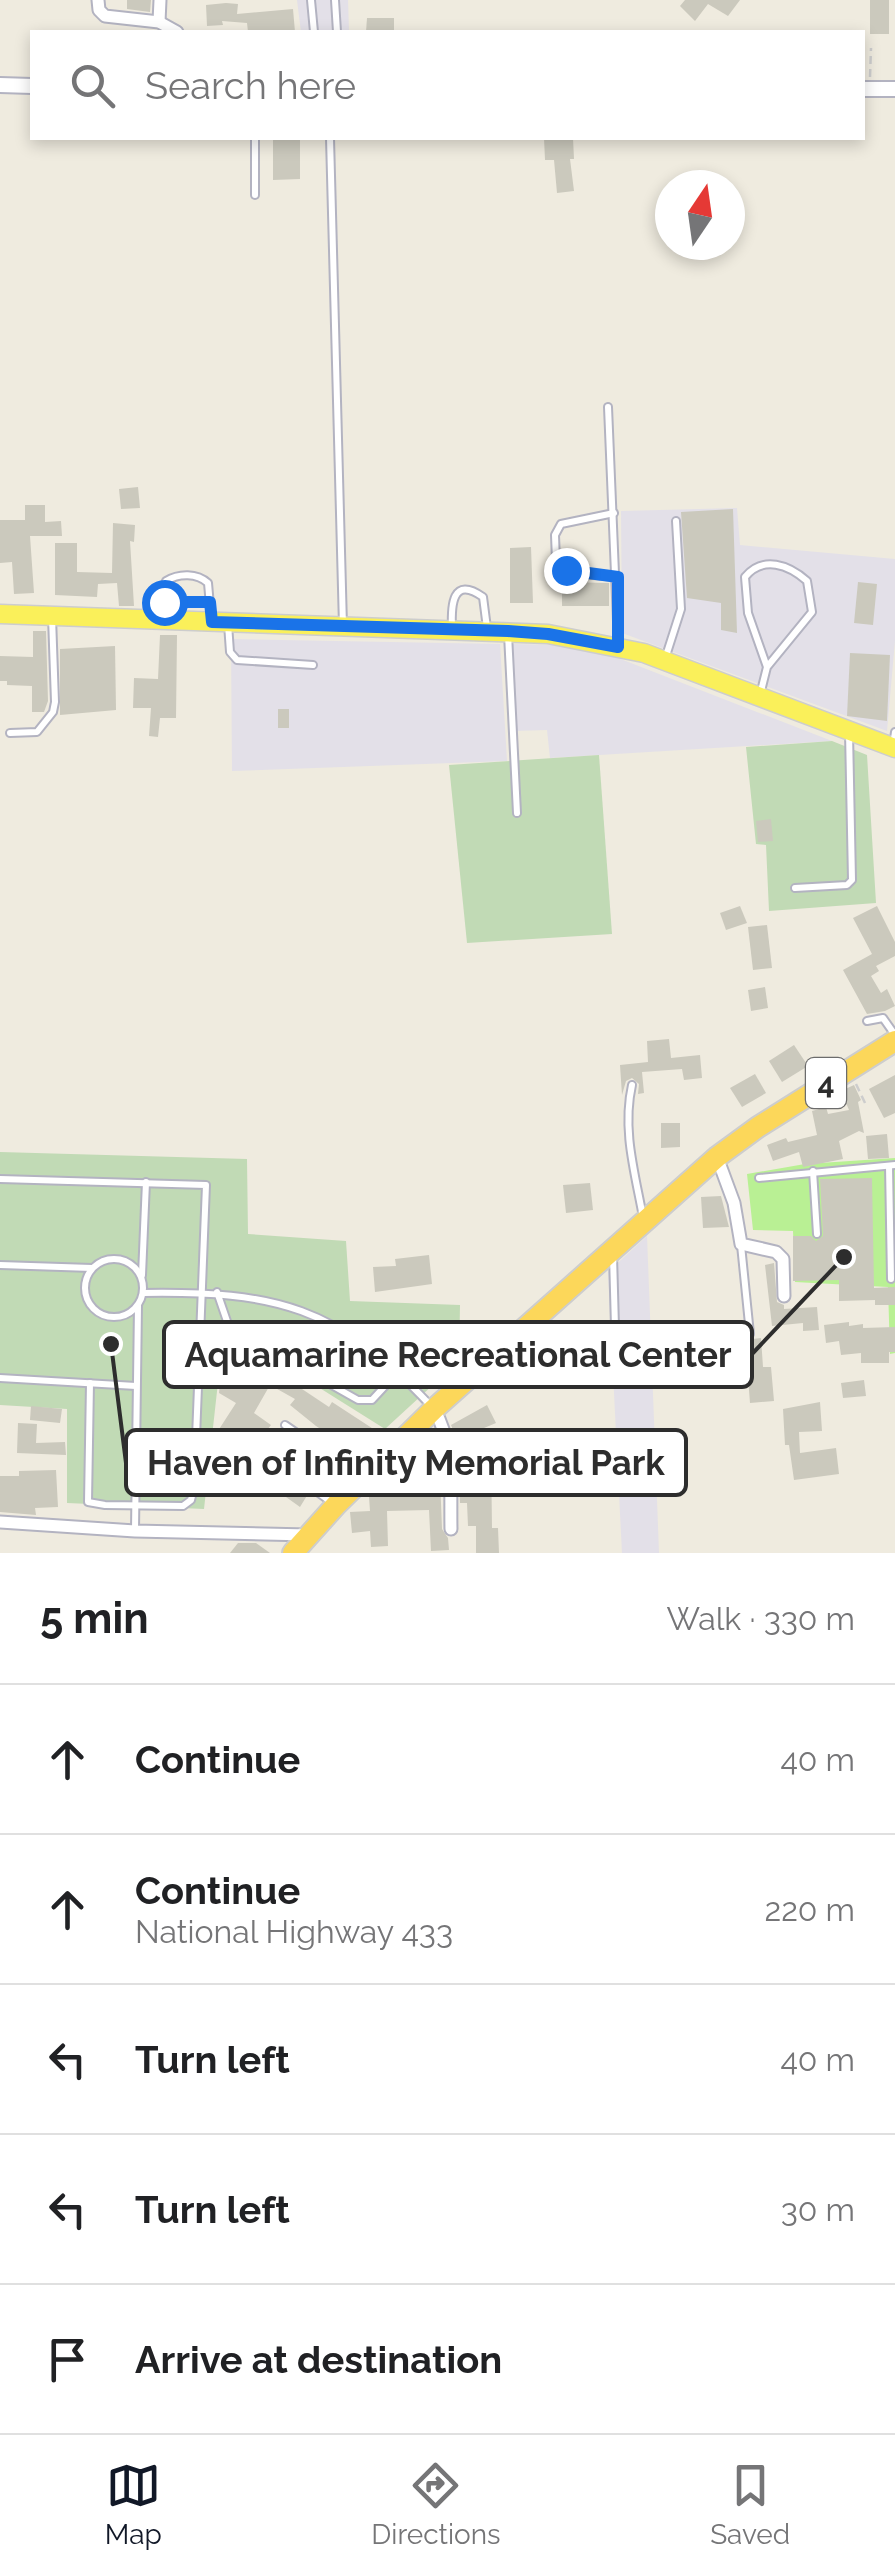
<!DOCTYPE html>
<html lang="en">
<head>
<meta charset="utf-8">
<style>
	:root { --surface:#fff; --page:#f6f6f6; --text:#202124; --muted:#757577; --line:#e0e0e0; --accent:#111827 }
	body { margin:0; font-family:Raleway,sans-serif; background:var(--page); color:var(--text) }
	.compass { position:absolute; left:655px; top:170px; width:90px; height:90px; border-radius:50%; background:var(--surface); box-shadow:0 5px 15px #0003; rotate:13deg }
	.stop { position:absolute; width:30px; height:30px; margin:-22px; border:8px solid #1a73e8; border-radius:50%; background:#fff }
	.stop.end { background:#1a73e8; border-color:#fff; box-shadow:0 2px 10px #0008 }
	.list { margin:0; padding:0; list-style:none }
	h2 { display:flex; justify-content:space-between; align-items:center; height:130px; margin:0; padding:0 40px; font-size:42px }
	h2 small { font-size:32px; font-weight:400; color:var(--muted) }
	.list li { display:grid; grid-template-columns:65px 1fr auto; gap:30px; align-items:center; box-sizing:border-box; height:150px; padding:0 40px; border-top:2px solid var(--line) }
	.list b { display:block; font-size:38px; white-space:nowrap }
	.list p { margin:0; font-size:32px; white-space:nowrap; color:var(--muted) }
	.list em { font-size:32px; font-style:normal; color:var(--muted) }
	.icon { flex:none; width:55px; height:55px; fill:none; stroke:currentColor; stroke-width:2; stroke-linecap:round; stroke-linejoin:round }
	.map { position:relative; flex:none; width:895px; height:1553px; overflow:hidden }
	.search { position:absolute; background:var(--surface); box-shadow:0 5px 15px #0003; left:30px; right:30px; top:30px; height:110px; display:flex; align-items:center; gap:25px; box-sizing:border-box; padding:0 35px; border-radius:0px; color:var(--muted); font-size:38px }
	.sheet { height:880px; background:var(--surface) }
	nav { display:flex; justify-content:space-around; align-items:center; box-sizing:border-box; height:140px; border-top:2px solid var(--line); background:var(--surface); font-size:28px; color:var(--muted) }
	nav a { display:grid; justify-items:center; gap:5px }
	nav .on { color:var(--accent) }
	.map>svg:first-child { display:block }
</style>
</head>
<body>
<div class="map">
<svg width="895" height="1553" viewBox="0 0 895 1553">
	<rect width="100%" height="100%" fill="#efebdf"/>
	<!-- industrial -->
	<g fill="#e3e0e8">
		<polygon points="297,0 348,0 349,32 301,32"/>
		<polygon points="737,508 740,545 895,559 895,641 887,731 622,633 621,511"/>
		<polygon points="231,639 500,644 507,761 232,771"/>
		<polygon points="512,644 557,645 618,658 832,741 550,758 547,730 514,731"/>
		<polygon points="647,1236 659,1553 622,1553 608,1272"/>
	</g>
	<!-- cemetery -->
	<g fill="#c1dab5">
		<polygon points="832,741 867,755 876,903 769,911 766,845 756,844 746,747"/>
		<polygon points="599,755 612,934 467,943 449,765"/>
		<polygon points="0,1152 247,1159 248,1234 346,1241 350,1301 460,1305 459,1361 385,1429 224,1328 204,1509 67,1503 67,1409 0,1405"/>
	</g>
	<!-- pitch -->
	<polygon fill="#b9f094" points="895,1158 895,1353 890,1354 888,1287 795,1282 793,1231 753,1230 747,1174 805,1164"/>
	<!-- building -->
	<g fill="#cbc9bd">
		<polygon points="127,0 151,0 150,12 127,9"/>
		<polygon points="685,0 740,0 728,16 708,4 695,21 680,6"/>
		<rect x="870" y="0" width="19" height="34"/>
		<polygon points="226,3 238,4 237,14 293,9 295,32 248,32 247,23 222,21 223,25 207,26 206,5"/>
		<polygon points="367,18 394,18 394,32 366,32"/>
		<polygon points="273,138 300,138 300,179 273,180"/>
		<polygon points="544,138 573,138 574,159 570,159 574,191 557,193 554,160 545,160"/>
		<polygon points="138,487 140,508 121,509 119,489"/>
		<polygon points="25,505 45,505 45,522 61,521 62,536 30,536 34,593 14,594 12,562 0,563 0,520 25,520"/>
		<polygon points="733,509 737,633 721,630 721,603 687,598 681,512"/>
		<polygon points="113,523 135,525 134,542 130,541 134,606 119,606 117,583 98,584 97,597 55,595 55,543 77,543 77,572 112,573"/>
		<polygon points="531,547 533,603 510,603 510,548"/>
		<polygon points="562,582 609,583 609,606 562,606"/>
		<polygon points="858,582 877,584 873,625 854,623"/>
		<polygon points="33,631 46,631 48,701 44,712 32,712 32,686 7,685 7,681 0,681 0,656 33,657"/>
		<polygon points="160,635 177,635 176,718 160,718 158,737 149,736 151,708 133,708 134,678 158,679"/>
		<polygon points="115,646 116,710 60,715 60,649"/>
		<polygon points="850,653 890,655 887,721 847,716"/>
		<rect x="278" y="709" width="11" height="19"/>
		<polygon points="771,819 773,841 758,842 756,821"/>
		<polygon points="740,906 747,923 726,930 720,913"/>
		<polygon points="877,906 895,942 895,956 876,966 879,971 871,976 881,993 887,989 895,1006 885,1011 867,1014 843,970 872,954 853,918"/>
		<polygon points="767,925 772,968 753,970 748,927"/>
		<polygon points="765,987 768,1008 751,1011 748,990"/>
		<polygon points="669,1039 671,1058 700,1055 702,1078 684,1080 682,1069 642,1072 644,1093 638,1094 639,1084 632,1078 626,1081 622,1095 620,1065 648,1062 647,1041"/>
		<polygon points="794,1045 808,1066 782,1082 769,1061"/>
		<polygon points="755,1074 766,1093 742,1107 730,1088"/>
		<polygon points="895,1075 895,1113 884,1118 869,1089"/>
		<polygon points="854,1085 861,1100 858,1102 864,1133 859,1131 839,1141 843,1159 803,1167 799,1152 773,1161 767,1145 786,1138 788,1142 817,1135 812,1111 826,1107 828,1114 849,1110 841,1091"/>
		<polygon points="661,1123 680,1123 680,1147 661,1148"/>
		<polygon points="887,1134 889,1158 868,1159 866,1136"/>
		<polygon points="872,1178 874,1288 895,1287 895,1305 875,1305 875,1300 839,1301 839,1280 793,1281 793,1236 811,1236 816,1241 823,1236 820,1179"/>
		<polygon points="590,1183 593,1210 566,1213 563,1185"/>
		<polygon points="721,1196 729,1227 703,1228 701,1197"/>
		<polygon points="429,1255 432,1284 375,1292 373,1267 396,1266 395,1259"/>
		<polygon points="774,1263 777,1302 784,1305 784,1309 817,1307 819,1330 803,1331 803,1323 772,1326 765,1265"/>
		<polygon points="849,1322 849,1326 863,1324 863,1328 895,1327 895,1352 889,1352 889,1363 861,1363 861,1353 841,1355 839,1341 826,1343 824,1325"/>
		<polygon points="703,1330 703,1345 761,1338 763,1367 771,1367 774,1401 750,1403 747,1364 716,1367 717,1378 707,1379 705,1360 687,1360 686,1331"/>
		<polygon points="225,1334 303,1382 299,1387 329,1407 332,1402 378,1432 362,1456 316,1426 290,1405 295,1399 270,1385 254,1413 271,1425 258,1442 253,1444 251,1451 308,1494 300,1507 279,1492 282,1487 231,1455 235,1450 214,1437 236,1403 219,1393"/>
		<polygon points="864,1380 866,1396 843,1398 841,1383"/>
		<polygon points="820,1402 822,1431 799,1432 800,1453 836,1448 839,1474 794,1480 789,1445 785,1445 783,1409"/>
		<polygon points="487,1405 496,1423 472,1433 482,1454 491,1453 492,1528 498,1528 499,1553 476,1553 476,1526 468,1526 467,1503 460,1503 458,1451 462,1451 451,1425"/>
		<polygon points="31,1406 62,1409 60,1423 30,1420"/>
		<polygon points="18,1423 37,1424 36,1443 65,1442 66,1455 17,1453"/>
		<polygon points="420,1452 439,1452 442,1529 448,1538 449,1550 431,1551 429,1510 387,1511 388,1546 371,1547 370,1531 352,1533 350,1512 370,1511 369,1497 395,1496 394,1474 421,1473"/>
		<polygon points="56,1470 58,1507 35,1508 36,1515 0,1512 0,1476 19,1476 19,1471"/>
		<polygon points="238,1543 256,1543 270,1553 230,1553"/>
	</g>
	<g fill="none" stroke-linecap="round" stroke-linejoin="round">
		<defs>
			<g id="service">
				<polyline points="311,0 314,32"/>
				<polyline points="335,0 337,32"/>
				<polyline points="330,138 343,626"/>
				<polyline points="255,195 255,138"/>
				<polyline points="608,407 618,645"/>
				<path d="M614,513L561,524L555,535L556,561C573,576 595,575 618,577"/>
				<polyline points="163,601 210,602"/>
				<path d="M163,619V589L166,581C179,573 197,573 208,583L211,617"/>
				<polyline points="228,624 230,652 237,660 313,665"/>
				<path d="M452,628C451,606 452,575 483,597L487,628"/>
				<polyline points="508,634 517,813"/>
				<polyline points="665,659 681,609 676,521"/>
				<path d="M760,695L767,667L812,612L807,581C789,565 763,555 745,577L748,613L767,667"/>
				<polyline points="10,733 37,732 53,712 55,702 52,617"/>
				<polyline points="893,746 895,732"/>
				<polyline points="795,888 847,885 852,880 849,732"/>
				<polyline points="867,1021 883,1018 895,1035"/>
				<path d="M632,1085C622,1130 635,1173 643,1217"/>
				<polyline points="889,1166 891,1279"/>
				<polyline points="813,1171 817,1234"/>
				<polyline points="759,1178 895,1165"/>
				<polyline points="0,1179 206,1185 194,1488 191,1500 183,1506 105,1505 88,1502 90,1383"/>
				<polyline points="741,1245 750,1334"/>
				<polyline points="613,1255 615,1327"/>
				<circle cx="114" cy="1288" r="29"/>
				<polyline points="0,1265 92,1268"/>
				<polyline points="142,1275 146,1182"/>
				<polyline points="217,1292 229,1327 358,1400 372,1400 398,1372"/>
				<path d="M143,1293C276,1291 337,1306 430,1405"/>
				<polyline points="201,1326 229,1327"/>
				<polyline points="354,1335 377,1332 422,1337"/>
				<polyline points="0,1378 136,1386"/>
				<polyline points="285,1425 358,1475"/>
				<polyline points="258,1449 334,1504"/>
				<polyline points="135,1530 138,1306"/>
			</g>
			<g id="minor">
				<polyline points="98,0 99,10 105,16 159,22 177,32"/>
				<polyline points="159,22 160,0"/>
				<polyline points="717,1157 734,1203 741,1244 776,1252 783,1259 784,1296"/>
				<path d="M434,1409C455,1445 450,1489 451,1529"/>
				<polyline points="0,1522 135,1531 308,1535"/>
			</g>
			<g id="tertiary">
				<polyline points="0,85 32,86"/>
				<polyline points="862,89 895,89"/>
			</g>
			<polyline id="primary" points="0,614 548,634 644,653 895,748"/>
			<polyline id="trunk" points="293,1553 336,1505 434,1409 717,1157 758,1127 895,1041"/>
		</defs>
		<!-- service casing -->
		<use href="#service" stroke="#b3b3c1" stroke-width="10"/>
		<!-- minor casing -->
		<use href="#minor" stroke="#b3b3c1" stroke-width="15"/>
		<!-- tertiary casing -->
		<use href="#tertiary" stroke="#b3b3c1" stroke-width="18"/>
		<!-- primary casing -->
		<use href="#primary" stroke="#cdcdcd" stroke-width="21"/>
		<!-- trunk casing -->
		<use href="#trunk" stroke="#cdcdcd" stroke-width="24"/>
		<!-- path -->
		<g stroke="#cdcdcd" stroke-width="2.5" stroke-dasharray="8 5" stroke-linecap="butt">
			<polyline points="870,77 871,48"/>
			<polyline points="856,1084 866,1105"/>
		</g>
		<!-- service -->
		<use href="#service" stroke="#fff" stroke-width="6"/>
		<!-- minor -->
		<use href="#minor" stroke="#fff" stroke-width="11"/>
		<!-- tertiary -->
		<use href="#tertiary" stroke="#fff" stroke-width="14"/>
		<!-- primary -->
		<use href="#primary" stroke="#faf05a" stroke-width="18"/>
		<!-- trunk -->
		<use href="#trunk" stroke="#fcd75a" stroke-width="20"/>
	</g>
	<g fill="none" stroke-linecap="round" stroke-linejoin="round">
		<!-- route -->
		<polyline stroke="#1a73e8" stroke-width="12" points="164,602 210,602 212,622 508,631 548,634 618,647 618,577 566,570"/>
	</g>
	<g text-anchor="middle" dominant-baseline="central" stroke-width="8" stroke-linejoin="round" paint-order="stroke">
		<!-- shield labels -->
		<rect fill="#fff" stroke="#6c6c6c" stroke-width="2.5" x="806" y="1058" width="40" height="50" rx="8"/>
		<g font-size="30" font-weight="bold" fill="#2d2d2d">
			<text x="826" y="1083">4</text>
		</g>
	</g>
	<!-- callouts -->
	<path fill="none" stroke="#2d2d2d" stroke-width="4" d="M844 1257L752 1354M111 1344L126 1463"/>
	<g fill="#2d2d2d" stroke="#fff" stroke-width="4">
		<circle cx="844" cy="1257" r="10"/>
		<circle cx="111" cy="1344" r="10"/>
	</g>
	<g fill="#fff" stroke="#2d2d2d" stroke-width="4">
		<rect x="164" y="1322" width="588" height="65" rx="10"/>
		<rect x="126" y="1430" width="560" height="65" rx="10"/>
	</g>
	<g font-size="35" text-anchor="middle" font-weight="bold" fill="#2d2d2d">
		<text x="458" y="1367">Aquamarine Recreational Center</text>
		<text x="406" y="1475">Haven of Infinity Memorial Park</text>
	</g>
</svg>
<svg class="compass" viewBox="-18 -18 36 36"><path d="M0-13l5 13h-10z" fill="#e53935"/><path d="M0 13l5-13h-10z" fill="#757577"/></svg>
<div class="stop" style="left:164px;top:602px"></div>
<div class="stop end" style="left:566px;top:570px"></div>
<div class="search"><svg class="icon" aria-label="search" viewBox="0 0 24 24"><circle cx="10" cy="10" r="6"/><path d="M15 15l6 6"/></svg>Search here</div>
</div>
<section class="sheet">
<h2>5 min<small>Walk · 330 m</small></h2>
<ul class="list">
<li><svg class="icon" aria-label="ahead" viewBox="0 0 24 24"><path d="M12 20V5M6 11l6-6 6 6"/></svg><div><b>Continue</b></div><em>40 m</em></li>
<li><svg class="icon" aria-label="ahead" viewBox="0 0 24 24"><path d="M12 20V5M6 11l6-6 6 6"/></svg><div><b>Continue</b><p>National Highway 433</p></div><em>220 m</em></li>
<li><svg class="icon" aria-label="left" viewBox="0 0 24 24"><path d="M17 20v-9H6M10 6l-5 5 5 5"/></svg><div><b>Turn left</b></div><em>40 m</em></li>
<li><svg class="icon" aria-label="left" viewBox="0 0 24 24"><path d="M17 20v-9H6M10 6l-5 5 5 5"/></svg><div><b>Turn left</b></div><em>30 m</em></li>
<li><svg class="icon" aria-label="arrive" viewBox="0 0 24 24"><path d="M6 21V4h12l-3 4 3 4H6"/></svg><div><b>Arrive at destination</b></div></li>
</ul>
</section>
<nav>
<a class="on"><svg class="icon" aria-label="map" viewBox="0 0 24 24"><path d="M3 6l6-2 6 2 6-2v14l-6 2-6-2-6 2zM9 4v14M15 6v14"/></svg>Map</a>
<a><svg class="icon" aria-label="directions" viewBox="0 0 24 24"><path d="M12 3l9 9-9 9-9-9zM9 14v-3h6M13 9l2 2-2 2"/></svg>Directions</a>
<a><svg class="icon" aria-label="saved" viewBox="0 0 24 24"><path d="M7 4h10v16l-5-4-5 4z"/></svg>Saved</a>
</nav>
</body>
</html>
